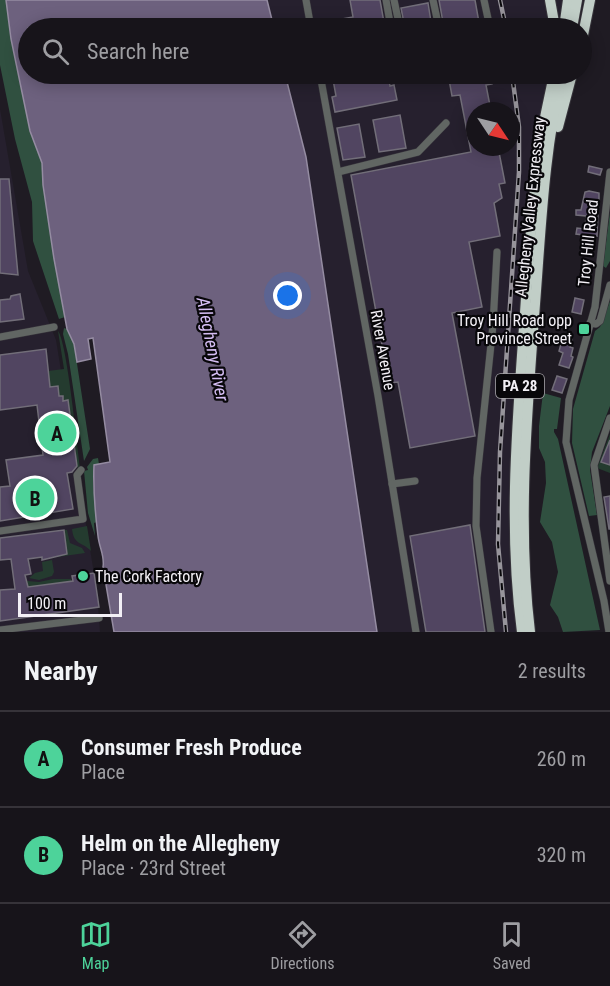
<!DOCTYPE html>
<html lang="en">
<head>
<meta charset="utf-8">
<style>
	:root { --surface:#17141a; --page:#242127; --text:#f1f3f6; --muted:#9e9ea2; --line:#363339; --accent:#4dd39a }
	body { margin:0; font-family:"Roboto Condensed",sans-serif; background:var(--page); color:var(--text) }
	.compass { position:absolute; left:466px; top:102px; width:54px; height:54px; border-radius:50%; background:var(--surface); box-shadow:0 3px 15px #0003; rotate:125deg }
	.scale { position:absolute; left:18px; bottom:15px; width:104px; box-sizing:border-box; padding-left:6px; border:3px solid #f3f0f6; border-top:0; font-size:16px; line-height:21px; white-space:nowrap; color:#f3f0f6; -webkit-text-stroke:4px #08070a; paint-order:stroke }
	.you { position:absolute; left:288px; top:296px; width:21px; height:21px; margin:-15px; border:4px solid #fff; border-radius:50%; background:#1a73e8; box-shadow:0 0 0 9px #1a73e833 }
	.badge { display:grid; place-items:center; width:39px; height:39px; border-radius:50%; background:var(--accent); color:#111; font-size:20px; font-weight:700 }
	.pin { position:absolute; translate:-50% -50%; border:3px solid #fff; box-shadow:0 2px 6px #0006 }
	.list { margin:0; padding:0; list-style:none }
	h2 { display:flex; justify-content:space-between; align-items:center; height:78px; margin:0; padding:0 24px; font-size:26px }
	h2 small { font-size:20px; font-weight:400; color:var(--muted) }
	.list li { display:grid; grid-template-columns:39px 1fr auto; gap:18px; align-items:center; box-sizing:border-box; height:96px; padding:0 24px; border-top:2px solid var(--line) }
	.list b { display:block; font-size:22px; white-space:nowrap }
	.list p { margin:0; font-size:20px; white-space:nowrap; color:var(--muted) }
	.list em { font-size:20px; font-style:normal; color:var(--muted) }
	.icon { flex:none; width:33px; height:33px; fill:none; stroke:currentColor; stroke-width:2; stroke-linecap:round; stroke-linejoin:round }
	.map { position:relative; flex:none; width:610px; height:632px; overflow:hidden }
	.search { position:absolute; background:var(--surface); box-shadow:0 3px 15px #0003; left:18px; right:18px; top:18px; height:66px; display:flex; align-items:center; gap:15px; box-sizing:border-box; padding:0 21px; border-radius:33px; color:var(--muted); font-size:22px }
	.sheet { height:270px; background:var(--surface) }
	nav { display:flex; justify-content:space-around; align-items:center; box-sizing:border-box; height:84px; border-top:2px solid var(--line); background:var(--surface); font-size:16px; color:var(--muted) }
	nav a { display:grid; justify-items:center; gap:3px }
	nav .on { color:var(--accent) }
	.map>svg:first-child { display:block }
</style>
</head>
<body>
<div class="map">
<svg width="610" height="632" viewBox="0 0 610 632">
	<rect width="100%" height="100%" fill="#1f1b23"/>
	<!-- built -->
	<g fill="#26202e" fill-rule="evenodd">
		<polygon points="267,0 568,0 564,28 274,28"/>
		<path d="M285,74H554L541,140L522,632H377L306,157ZM475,111H511V147H475Z"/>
		<polygon points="0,109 28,271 56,340 97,592 100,632 0,632"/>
	</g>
	<!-- green -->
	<g fill="#243b2f">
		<path d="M58,331C67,342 77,445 80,467L78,472L68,400L63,401V396H59L58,386L50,387L48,371L64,369Z"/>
		<polygon points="610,434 610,473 597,468"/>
		<path d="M87,526L91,551C82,541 74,546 72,529Z"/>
		<polygon points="64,530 67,530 70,543 82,548 85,553 57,557"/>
		<polygon points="52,560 54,572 52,576 39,580 29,578 35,573 43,571 42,562"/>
		<polygon points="53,579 71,579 71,581 28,587 27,581 39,582"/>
	</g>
	<!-- forest -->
	<g fill="#305040">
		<polygon points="0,0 6,0 11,39 30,131 42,163 43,185 65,317 59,319 33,241 32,202 15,139 0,65"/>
		<polygon points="610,212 610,261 606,268 603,266"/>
		<polygon points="610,301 610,406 592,452 590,470 597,515 589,516 572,443 573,409 595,331 600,327"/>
		<polygon points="64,328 67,329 74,344 90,449 84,461 68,354 63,334"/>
		<polygon points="543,393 561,398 557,429 554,429 554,432 558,439 600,630 563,632 558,617 550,605 558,572 552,542 540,522 546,483 545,462 539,448 539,426"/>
		<polygon points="98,458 99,464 94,465 93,482 97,522 94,523 95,536 88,513 84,471 88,470 87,467 93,459"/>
	</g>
	<!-- water -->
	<path fill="#6d617e" stroke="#958ca2" stroke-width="1.5" d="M6,0H267L274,28H28V74H285L306,157L377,632H114L103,567C105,556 99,547 98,536C95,512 93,489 94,465L110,462L93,338L88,339L91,359L77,362L74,344L67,329L54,259L43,185L42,163L30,131L11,39Z"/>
	<!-- building -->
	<g fill="#514561" stroke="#726e79" stroke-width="1.5">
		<polygon points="350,0 380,0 385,28 320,28 319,23 353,17"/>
		<polygon points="439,0 475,0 480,28 444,28"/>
		<polygon points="428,3 432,28 405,28 401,8"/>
		<polygon points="332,74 388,74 390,86 394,85 397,100 335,112 332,97 336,96"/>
		<polygon points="448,74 490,74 492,84 486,85 491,111 475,111 475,147 498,147 505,183 499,184 502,198 494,203 500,236 469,242 482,307 452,313 475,436 410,448 398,382 389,383 351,175 471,152 460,95 452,96"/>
		<polygon points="400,115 406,148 379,152 373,120"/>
		<polygon points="359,124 365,157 343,160 337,128"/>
		<polygon points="589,166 602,169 600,175 588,172"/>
		<polygon points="0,179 9,179 18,275 0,273"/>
		<polygon points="589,191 599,193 599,201 597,212 598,212 597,236 591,235 589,247 582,246 583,235 576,234 577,228 585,229 586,216 576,215 576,210 581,210 585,192"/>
		<polygon points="20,294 24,319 0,322 0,300 10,299 11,296"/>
		<polygon points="575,298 584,300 581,314 572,312"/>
		<polygon points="563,337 572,340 570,347 573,348 571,356 573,357 569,368 559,365 563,353 559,351"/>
		<polygon points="46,349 50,387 58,386 59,396 63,396 63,401 68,400 77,466 72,472 67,473 73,509 0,521 0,487 10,486 6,460 43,455 37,405 0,410 0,355"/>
		<polygon points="557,376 567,379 562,393 552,390"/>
		<polygon points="610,440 610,465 601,462"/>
		<polygon points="610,496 610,529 609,529 604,497"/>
		<polygon points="470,525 485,632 426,632 410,536"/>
		<polygon points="64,530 67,554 42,560 42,557 28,559 31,574 25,575 28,587 73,581 72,576 94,573 99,607 0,621 0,590 15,589 11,559 0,560 0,538"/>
	</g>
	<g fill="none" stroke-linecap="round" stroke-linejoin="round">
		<defs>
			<g id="minor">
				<polyline points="306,0 311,28"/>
				<polyline points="386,0 391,28"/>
				<polyline points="394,0 400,28"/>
				<polyline points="433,0 439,28"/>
				<polyline points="484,0 490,28"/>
				<polyline points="320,74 378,396 416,632"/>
				<polyline points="338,172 418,152 446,123"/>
				<polyline points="590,323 596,324 600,321 610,285"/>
				<polyline points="0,337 54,327"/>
				<polyline points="610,418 594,465 610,581"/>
				<polyline points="392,484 415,481"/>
				<polyline points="0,531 83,519 77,475 81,470"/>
				<polyline points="0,630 99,618"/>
				<polyline points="491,632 476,526 477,478 493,325 497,252"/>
				<polyline points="609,632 604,601 566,442 569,400 595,307 610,172"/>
			</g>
			<g id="highway">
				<polyline points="550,0 555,28"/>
				<polyline points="564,28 568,0"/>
				<polyline points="572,28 577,0"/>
				<polyline points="582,40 590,0"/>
				<polyline points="558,127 572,74"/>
				<path d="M522,632C509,535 516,438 523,341C528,274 531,207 541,141C544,118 550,96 554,74"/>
				<path d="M530,632C517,523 527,414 535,304C541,227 544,149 562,74"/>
			</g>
		</defs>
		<!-- minor casing -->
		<use href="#minor" stroke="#38353c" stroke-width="8"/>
		<!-- highway casing -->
		<use href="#highway" stroke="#38353c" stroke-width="12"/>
		<!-- minor -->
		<use href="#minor" stroke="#616663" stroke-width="7"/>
		<!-- highway -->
		<use href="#highway" stroke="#c1cec7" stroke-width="10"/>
		<defs>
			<g id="rail">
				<polyline points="500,0 506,28"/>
				<polyline points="506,632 498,544 500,452 519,172 519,127 512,74"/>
			</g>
		</defs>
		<!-- rail casing -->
		<use href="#rail" stroke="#97949b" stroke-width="4.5"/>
		<!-- rail -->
		<use href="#rail" stroke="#08070a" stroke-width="2" stroke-dasharray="7" stroke-linecap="butt"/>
	</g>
	<!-- markers -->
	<g fill="#4dd39a" stroke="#08070a" stroke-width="2">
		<rect x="578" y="323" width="12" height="12" rx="3"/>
		<circle cx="83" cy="576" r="6"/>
	</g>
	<g text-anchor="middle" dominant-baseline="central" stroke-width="4.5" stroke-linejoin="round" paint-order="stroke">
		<!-- shield labels -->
		<rect fill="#08070a" stroke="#acaaaf" stroke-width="1.5" x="496" y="374" width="48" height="24" rx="4.5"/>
		<g font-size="15" font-weight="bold" fill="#f3f0f6">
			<text x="520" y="386">PA 28</text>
		</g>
		<!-- street labels -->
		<g font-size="16" fill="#f3f0f6" stroke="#08070a">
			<text transform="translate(530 207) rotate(-84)">Allegheny Valley Expressway</text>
			<text transform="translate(588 243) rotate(-84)">Troy Hill Road</text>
			<text transform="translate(383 350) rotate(80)">River Avenue</text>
		</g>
		<!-- poi labels -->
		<g font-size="16" fill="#f3f0f6" stroke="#08070a" text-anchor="end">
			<text x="572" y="320">Troy Hill Road opp<tspan x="572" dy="18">Province Street</tspan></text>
			<text x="95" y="576" text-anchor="start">The Cork Factory</text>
		</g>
		<!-- water labels -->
		<g font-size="18" font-style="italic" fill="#d5bef4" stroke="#08070a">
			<text transform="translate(213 349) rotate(79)">Allegheny River</text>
		</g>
	</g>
</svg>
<svg class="compass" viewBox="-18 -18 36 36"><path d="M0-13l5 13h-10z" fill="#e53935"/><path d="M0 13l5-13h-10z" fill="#9e9ea2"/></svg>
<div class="scale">100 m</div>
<div class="you"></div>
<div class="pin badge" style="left:57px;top:433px">A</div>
<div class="pin badge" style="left:35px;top:498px">B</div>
<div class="search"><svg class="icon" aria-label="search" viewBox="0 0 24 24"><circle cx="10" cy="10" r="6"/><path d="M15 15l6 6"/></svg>Search here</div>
</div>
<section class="sheet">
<h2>Nearby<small>2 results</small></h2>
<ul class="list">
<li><span class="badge">A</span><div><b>Consumer Fresh Produce</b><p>Place</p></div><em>260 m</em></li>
<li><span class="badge">B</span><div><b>Helm on the Allegheny</b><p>Place · 23rd Street</p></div><em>320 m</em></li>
</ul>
</section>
<nav>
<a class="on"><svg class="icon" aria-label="map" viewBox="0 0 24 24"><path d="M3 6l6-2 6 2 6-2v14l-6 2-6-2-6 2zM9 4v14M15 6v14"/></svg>Map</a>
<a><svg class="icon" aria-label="directions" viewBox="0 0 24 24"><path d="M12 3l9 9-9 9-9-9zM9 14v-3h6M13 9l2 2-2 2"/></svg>Directions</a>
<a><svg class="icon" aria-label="saved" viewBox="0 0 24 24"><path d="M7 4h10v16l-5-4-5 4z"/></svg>Saved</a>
</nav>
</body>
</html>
